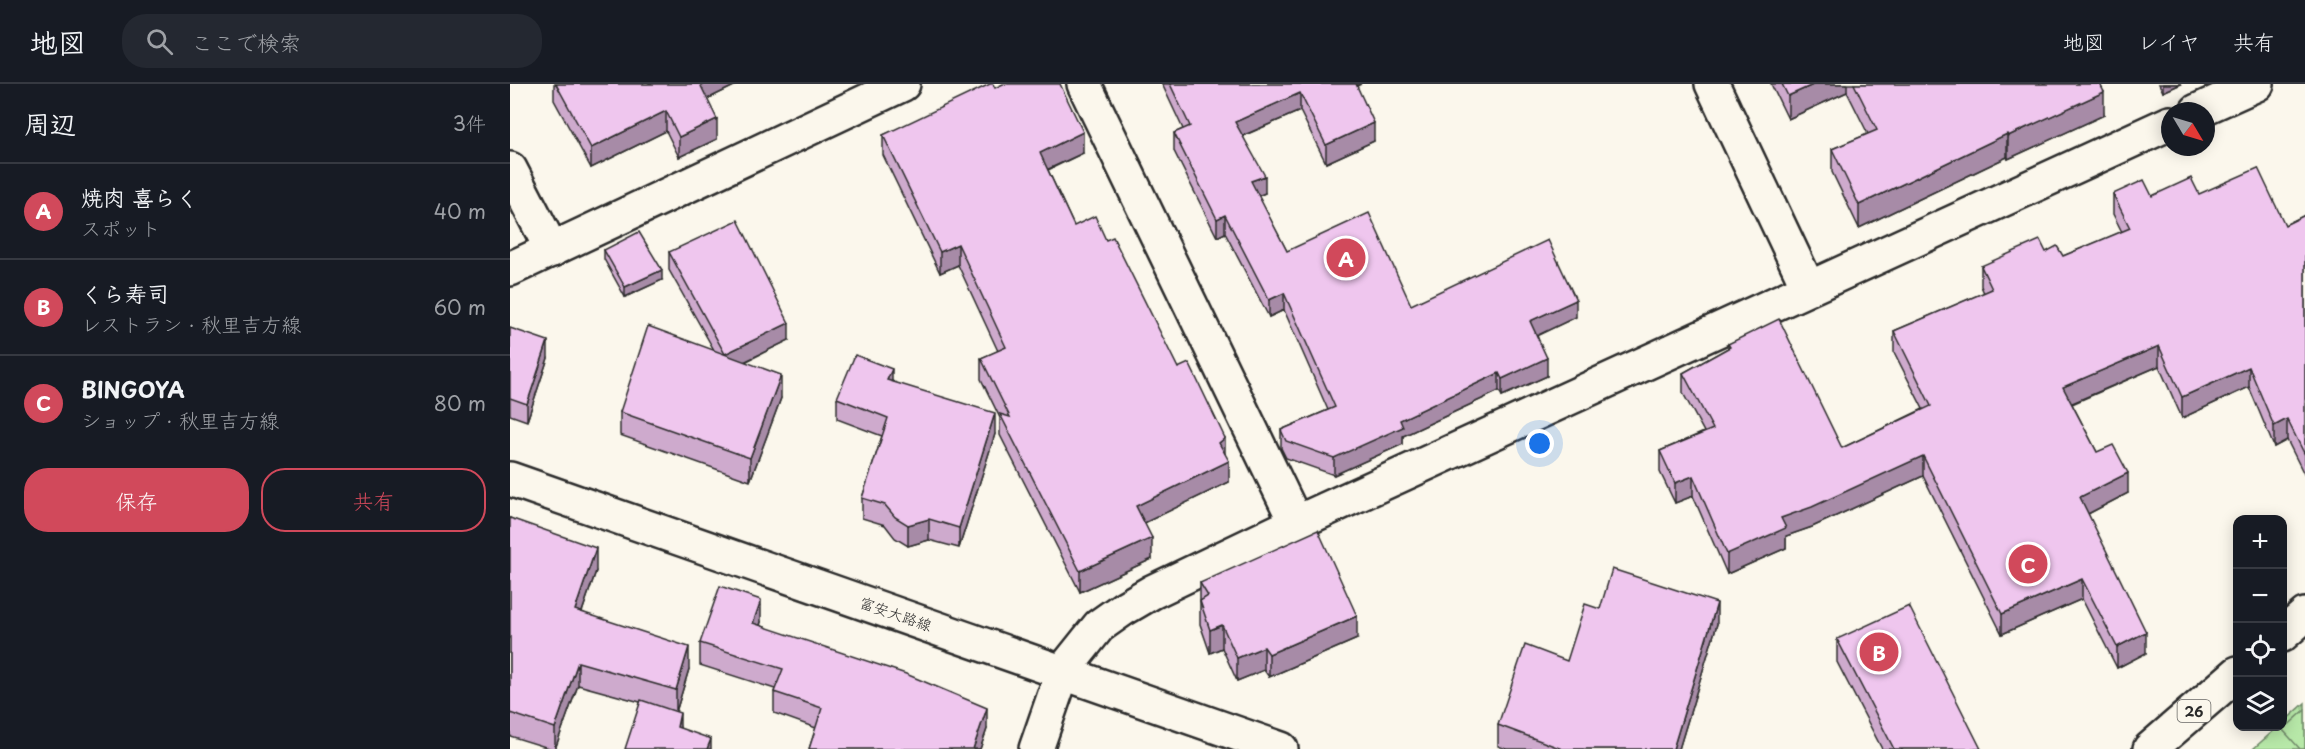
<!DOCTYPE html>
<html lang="ja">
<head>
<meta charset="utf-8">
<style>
	:root { --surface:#171b24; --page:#242831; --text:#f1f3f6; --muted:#9ea1a6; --line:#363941; --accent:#d1495b }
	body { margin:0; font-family:"Playpen Sans","Klee One",sans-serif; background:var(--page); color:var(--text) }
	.controls { position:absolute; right:18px; bottom:18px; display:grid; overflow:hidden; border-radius:12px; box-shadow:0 3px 15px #0003 }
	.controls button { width:54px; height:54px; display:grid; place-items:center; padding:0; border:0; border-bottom:2px solid var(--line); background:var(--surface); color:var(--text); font:30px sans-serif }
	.compass { position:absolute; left:1651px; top:18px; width:54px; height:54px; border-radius:50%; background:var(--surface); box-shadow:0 3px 15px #0003; rotate:128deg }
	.you { position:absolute; left:1030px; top:360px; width:21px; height:21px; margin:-15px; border:4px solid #fff; border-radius:50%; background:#1a73e8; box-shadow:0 0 0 9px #1a73e833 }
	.badge { display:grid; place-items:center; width:39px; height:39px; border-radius:50%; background:var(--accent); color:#fff; font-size:20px; font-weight:700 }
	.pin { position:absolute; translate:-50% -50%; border:3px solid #fff; box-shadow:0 2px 6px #0006 }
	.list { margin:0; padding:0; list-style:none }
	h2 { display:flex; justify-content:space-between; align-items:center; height:78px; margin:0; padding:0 24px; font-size:26px }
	h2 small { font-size:20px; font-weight:400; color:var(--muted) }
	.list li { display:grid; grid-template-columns:39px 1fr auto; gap:18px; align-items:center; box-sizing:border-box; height:96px; padding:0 24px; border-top:2px solid var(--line) }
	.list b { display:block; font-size:22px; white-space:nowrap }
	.list p { margin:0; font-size:20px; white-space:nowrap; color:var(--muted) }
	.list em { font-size:20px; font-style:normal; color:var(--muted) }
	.actions { display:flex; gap:12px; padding:18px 24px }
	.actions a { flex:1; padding:14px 0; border:2px solid var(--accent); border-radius:24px; text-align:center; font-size:21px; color:var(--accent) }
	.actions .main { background:var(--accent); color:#fff }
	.icon { flex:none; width:33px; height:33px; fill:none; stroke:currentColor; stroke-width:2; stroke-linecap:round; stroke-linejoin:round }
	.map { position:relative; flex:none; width:1795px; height:665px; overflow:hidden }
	header { display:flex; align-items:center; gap:36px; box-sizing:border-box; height:84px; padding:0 30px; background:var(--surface); border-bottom:2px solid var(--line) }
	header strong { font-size:28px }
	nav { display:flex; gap:33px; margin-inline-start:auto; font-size:21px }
	.search { width:420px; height:54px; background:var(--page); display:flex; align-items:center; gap:15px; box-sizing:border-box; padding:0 21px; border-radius:24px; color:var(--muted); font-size:22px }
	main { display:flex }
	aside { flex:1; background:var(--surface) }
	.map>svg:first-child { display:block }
</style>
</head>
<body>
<header>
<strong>地図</strong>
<div class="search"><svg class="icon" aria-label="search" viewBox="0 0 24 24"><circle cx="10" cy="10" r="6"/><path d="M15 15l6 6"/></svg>ここで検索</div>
<nav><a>地図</a><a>レイヤ</a><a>共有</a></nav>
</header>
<main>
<aside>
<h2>周辺<small>3件</small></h2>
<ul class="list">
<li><span class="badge">A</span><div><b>焼肉 喜らく</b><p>スポット</p></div><em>40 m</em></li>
<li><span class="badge">B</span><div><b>くら寿司</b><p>レストラン · 秋里吉方線</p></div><em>60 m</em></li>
<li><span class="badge">C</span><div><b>BINGOYA</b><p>ショップ · 秋里吉方線</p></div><em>80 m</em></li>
</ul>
<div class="actions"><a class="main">保存</a><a>共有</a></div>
</aside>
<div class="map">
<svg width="1795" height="665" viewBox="0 0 1795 665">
	<defs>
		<pattern id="park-tufts" width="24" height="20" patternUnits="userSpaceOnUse" patternTransform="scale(1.5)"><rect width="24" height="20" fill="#b7e8a8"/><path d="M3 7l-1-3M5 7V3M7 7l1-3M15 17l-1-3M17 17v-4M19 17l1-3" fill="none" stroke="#9ec791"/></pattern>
	</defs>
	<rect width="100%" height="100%" fill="#fbf7ec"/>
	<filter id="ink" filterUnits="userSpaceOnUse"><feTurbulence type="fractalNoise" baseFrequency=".0167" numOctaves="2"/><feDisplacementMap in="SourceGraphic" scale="12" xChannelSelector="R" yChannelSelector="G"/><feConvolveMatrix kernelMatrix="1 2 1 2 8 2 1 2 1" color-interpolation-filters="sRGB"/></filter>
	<g filter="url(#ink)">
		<!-- park -->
		<polygon fill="url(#park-tufts)" stroke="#718a6a" stroke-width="1.5" points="1795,619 1795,665 1743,665 1768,643 1772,642 1773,639"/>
		<!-- pitch -->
		<polygon fill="#b7e8a8" stroke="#718a6a" stroke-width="1.5" points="1795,626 1795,665 1790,665 1773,646"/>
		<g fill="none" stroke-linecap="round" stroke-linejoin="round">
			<defs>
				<g id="street">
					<polyline points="574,0 786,439"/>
					<polyline points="1202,0 1298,203"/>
					<polyline points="1687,27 1747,0"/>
					<polyline points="0,85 42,166"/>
					<polyline points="526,665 553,587 589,542 613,525 642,508 786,439 1660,39"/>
				</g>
				<g id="secondary">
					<polyline points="0,185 393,0"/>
					<polyline points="0,395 771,665"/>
				</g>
				<g id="primary">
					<polyline points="1772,551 1795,531"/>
					<polyline points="1640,665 1728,589"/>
				</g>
			</defs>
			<!-- street casing -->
			<use href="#street" stroke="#2b2b2b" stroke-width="38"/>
			<!-- secondary casing -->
			<use href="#secondary" stroke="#2b2b2b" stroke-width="38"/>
			<!-- primary casing -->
			<use href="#primary" stroke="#2b2b2b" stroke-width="38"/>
			<!-- street -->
			<use href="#street" stroke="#fbf7ec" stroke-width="33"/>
			<!-- secondary -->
			<use href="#secondary" stroke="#fbf7ec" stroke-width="33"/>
			<!-- primary -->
			<use href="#primary" stroke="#fbf7ec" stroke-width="33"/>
		</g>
		<!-- wall -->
		<g fill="#ceaacd" stroke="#2b2b2b" stroke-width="1.5">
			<polygon points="44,0 228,0 197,15 207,55 169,73 156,47 81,84 44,16"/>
			<polygon points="652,0 851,0 847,2 864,57 816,79 790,27 733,52 755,109 748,112 777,167 901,221 1066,233 1027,251 1037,292 992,312 989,307 893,352 893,360 824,391 776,374 771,364 771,346 818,326 774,226 759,233 715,149 707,153 664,67 664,49 673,45"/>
			<polygon points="1261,0 1590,0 1594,31 1498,75 1497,73 1349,144 1322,88 1322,65 1358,50 1337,8 1278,35"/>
			<polygon points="1649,0 1671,0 1653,8"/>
			<polygon points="485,4 573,69 538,86 564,142 596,156 715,370 719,398 634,439 642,475 570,508 490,351 490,334 471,295 471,274 488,267 448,181 430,189 373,71 373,51"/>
			<polygon points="1603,110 1642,112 1689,110 1775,141 1795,131 1795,392 1777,356 1764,363 1739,303 1672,334 1649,282 1562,320 1587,368 1618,409 1578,430 1636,569 1607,584 1572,515 1492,550 1413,392 1302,443 1276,452 1276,464 1217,490 1183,412 1165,419 1150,388 1150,367 1194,348 1173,309 1173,289 1218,264 1218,260 1332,364 1413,325 1384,268 1384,247 1474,209 1471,202 1471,182 1536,168 1553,172 1612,148 1603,130"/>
			<polygon points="94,166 152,196 115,213 94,175"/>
			<polygon points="159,168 279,256 235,278 271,314 240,397 110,351 110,328 204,266 159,186"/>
			<polygon points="0,244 38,274 17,337 0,331"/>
			<polygon points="382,297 485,350 449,464 419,456 398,462 385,454 375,441 352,434 352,414 372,352 327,335 327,314"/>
			<polygon points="0,434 86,487 72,528 179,585 166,628 170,644 201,665 130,618 68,601 45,665 42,665 0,652"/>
			<polygon points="690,499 847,555 759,593 754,586 727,597 712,564 700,569 690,540"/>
			<polygon points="1090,525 1207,540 1169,665 996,665 988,662 988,641 1057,577"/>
			<polygon points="251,538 250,541 477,645 470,665 299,665 306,644 264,629 264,608 265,605 190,581 190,559"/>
			<polygon points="1327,555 1471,665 1372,665 1327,578"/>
		</g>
		<!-- shaded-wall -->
		<g fill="#a78ba7" stroke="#2b2b2b" stroke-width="1.5">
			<polygon points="189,0 228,0 189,19"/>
			<polygon points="1305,0 1337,0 1337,8 1278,35 1278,12"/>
			<polygon points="1653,0 1671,0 1653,8"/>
			<polygon points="1594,8 1594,31 1498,75 1498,52"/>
			<polygon points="790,9 790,27 725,55 725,38"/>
			<polygon points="156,27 156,47 81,84 81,64"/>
			<polygon points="207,35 207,55 169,73 169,53"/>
			<polygon points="864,39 864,57 816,79 816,61"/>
			<polygon points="573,48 573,69 530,89 530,69"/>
			<polygon points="1497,50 1497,73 1349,144 1349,121"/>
			<polygon points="755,92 755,109 741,115 741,97"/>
			<polygon points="715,131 715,149 707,153 707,135"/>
			<polygon points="448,160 448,181 430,189 430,168"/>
			<polygon points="152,186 152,196 115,213 115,203"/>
			<polygon points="774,209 774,226 759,233 759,216"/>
			<polygon points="1066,216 1066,233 1020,255 1020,237"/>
			<polygon points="279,239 279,256 215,287 215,270"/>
			<polygon points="38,257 38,274 17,337 17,320"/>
			<polygon points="1649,262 1649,282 1553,323 1553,303"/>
			<polygon points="1037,274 1037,292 992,312 992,295"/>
			<polygon points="1739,283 1739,303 1672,334 1672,313"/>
			<polygon points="382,285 382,305 377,296"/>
			<polygon points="989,289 989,307 893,352 893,360 824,391 824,374 890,336"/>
			<polygon points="271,291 271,314 240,397 240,374"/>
			<polygon points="485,329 485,350 449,464 449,444"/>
			<polygon points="1777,335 1777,356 1764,363 1764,342"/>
			<polygon points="715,354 715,375 709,359"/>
			<polygon points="1413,372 1413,392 1302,443 1276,452 1276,464 1217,490 1217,470 1271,434"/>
			<polygon points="719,377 719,398 626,443 626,422"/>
			<polygon points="1618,389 1618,409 1570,434 1570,413"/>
			<polygon points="1183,392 1183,412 1165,419 1165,399"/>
			<polygon points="419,435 419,456 398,462 398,441"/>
			<polygon points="642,454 642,475 570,508 570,487"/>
			<polygon points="86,464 86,487 65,548 65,526"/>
			<polygon points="1572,495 1572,515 1492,550 1492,530"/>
			<polygon points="251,516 251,538 243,560 243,539"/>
			<polygon points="1207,519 1207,540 1169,665 1163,665"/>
			<polygon points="847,532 847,555 759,593 759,570"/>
			<polygon points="712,541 712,564 700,569 700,546"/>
			<polygon points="1636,548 1636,569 1607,584 1607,563"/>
			<polygon points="179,563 179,585 166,628 166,606"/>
			<polygon points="754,563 754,586 727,597 727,574"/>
			<polygon points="68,578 68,601 45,665 45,644"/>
			<polygon points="477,624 477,645 470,665 463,665"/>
			<polygon points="170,629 170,652 167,643"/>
			<polygon points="201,655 201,665 197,665"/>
		</g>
		<!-- building -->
		<g fill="#efc6ee" stroke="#2b2b2b" stroke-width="1.5">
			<polygon points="46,0 190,0 207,35 169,53 156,27 81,64"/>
			<polygon points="480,0 483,0 485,4 493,0 550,0 573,48 530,69 564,142 585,132 596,156 603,153 668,284 679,279 715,354 709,359 719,377 626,422 642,454 570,487 490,330 500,333 471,274 496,263 448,160 430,168 373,51"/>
			<polygon points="660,0 846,0 864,39 816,61 790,9 725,38 755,92 741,97 777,167 859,129 901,221 1038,156 1066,216 1020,237 1037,274 992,295 989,289 890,336 893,343 824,374 776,357 771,346 825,323 774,209 759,216 715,131 707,135 664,49 680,42"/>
			<polygon points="1272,0 1305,0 1278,12"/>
			<polygon points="1344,0 1590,0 1594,8 1498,52 1497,50 1349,121 1322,65 1367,46"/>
			<polygon points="1748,84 1775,141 1795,131 1795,371 1777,335 1764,342 1739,283 1672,313 1649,262 1553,303 1587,368 1603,361 1618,389 1570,413 1636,548 1607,563 1572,495 1492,530 1413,372 1302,423 1271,434 1276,444 1217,470 1183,392 1165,399 1150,367 1203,345 1173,289 1220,263 1218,260 1269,235 1332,364 1421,322 1384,247 1482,205 1471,182 1530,156 1536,168 1547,162 1553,172 1620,144 1603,110 1634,96 1642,112 1681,94 1689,110"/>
			<polygon points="228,136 279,239 215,270 159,168"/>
			<polygon points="129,148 152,186 115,203 94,166"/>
			<polygon points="138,242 271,291 240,374 110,328"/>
			<polygon points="0,244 38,257 17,320 0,314"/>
			<polygon points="345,271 382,285 377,296 485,329 449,444 419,435 398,441 385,433 375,421 352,414 378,334 327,314"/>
			<polygon points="0,434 86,464 65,526 179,563 166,606 68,578 45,644 0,629"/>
			<polygon points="808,446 847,532 759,570 754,563 727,574 712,541 700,546 690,517 698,512 690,499"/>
			<polygon points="1102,485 1207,519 1163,665 1052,665 988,641 1015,561 1057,577 1075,520 1090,525"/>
			<polygon points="210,502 251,516 243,539 396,590 477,624 463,665 299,665 312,624 264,608 273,585 190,559"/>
			<polygon points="1399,522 1471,665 1384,665 1327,555"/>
			<polygon points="131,616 170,629 167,643 201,655 197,665 115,665"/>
		</g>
	</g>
	<g text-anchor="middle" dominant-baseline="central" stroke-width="4.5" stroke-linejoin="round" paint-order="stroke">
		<!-- shield labels -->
		<rect fill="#fbf7ec" stroke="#696865" stroke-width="1.5" x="1667.5" y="616" width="33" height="22" rx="4.5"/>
		<g font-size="14" font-weight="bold" fill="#2b2b2b">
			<text x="1684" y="627">26</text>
		</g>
		<!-- street labels -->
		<g font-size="15" fill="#2b2b2b" stroke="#fbf7ec">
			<text transform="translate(386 529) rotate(19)">富安大路線</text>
		</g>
	</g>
</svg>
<div class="controls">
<button>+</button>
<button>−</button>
<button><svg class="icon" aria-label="locate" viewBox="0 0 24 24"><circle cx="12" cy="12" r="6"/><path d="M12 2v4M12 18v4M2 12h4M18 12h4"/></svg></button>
<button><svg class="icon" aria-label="layers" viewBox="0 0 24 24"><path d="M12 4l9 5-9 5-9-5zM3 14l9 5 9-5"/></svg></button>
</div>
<svg class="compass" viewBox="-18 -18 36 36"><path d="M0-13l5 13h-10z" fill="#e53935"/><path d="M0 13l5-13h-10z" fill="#9ea1a6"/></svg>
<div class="you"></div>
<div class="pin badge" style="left:836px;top:174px">A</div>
<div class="pin badge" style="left:1369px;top:568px">B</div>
<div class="pin badge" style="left:1518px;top:480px">C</div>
</div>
</main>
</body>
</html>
